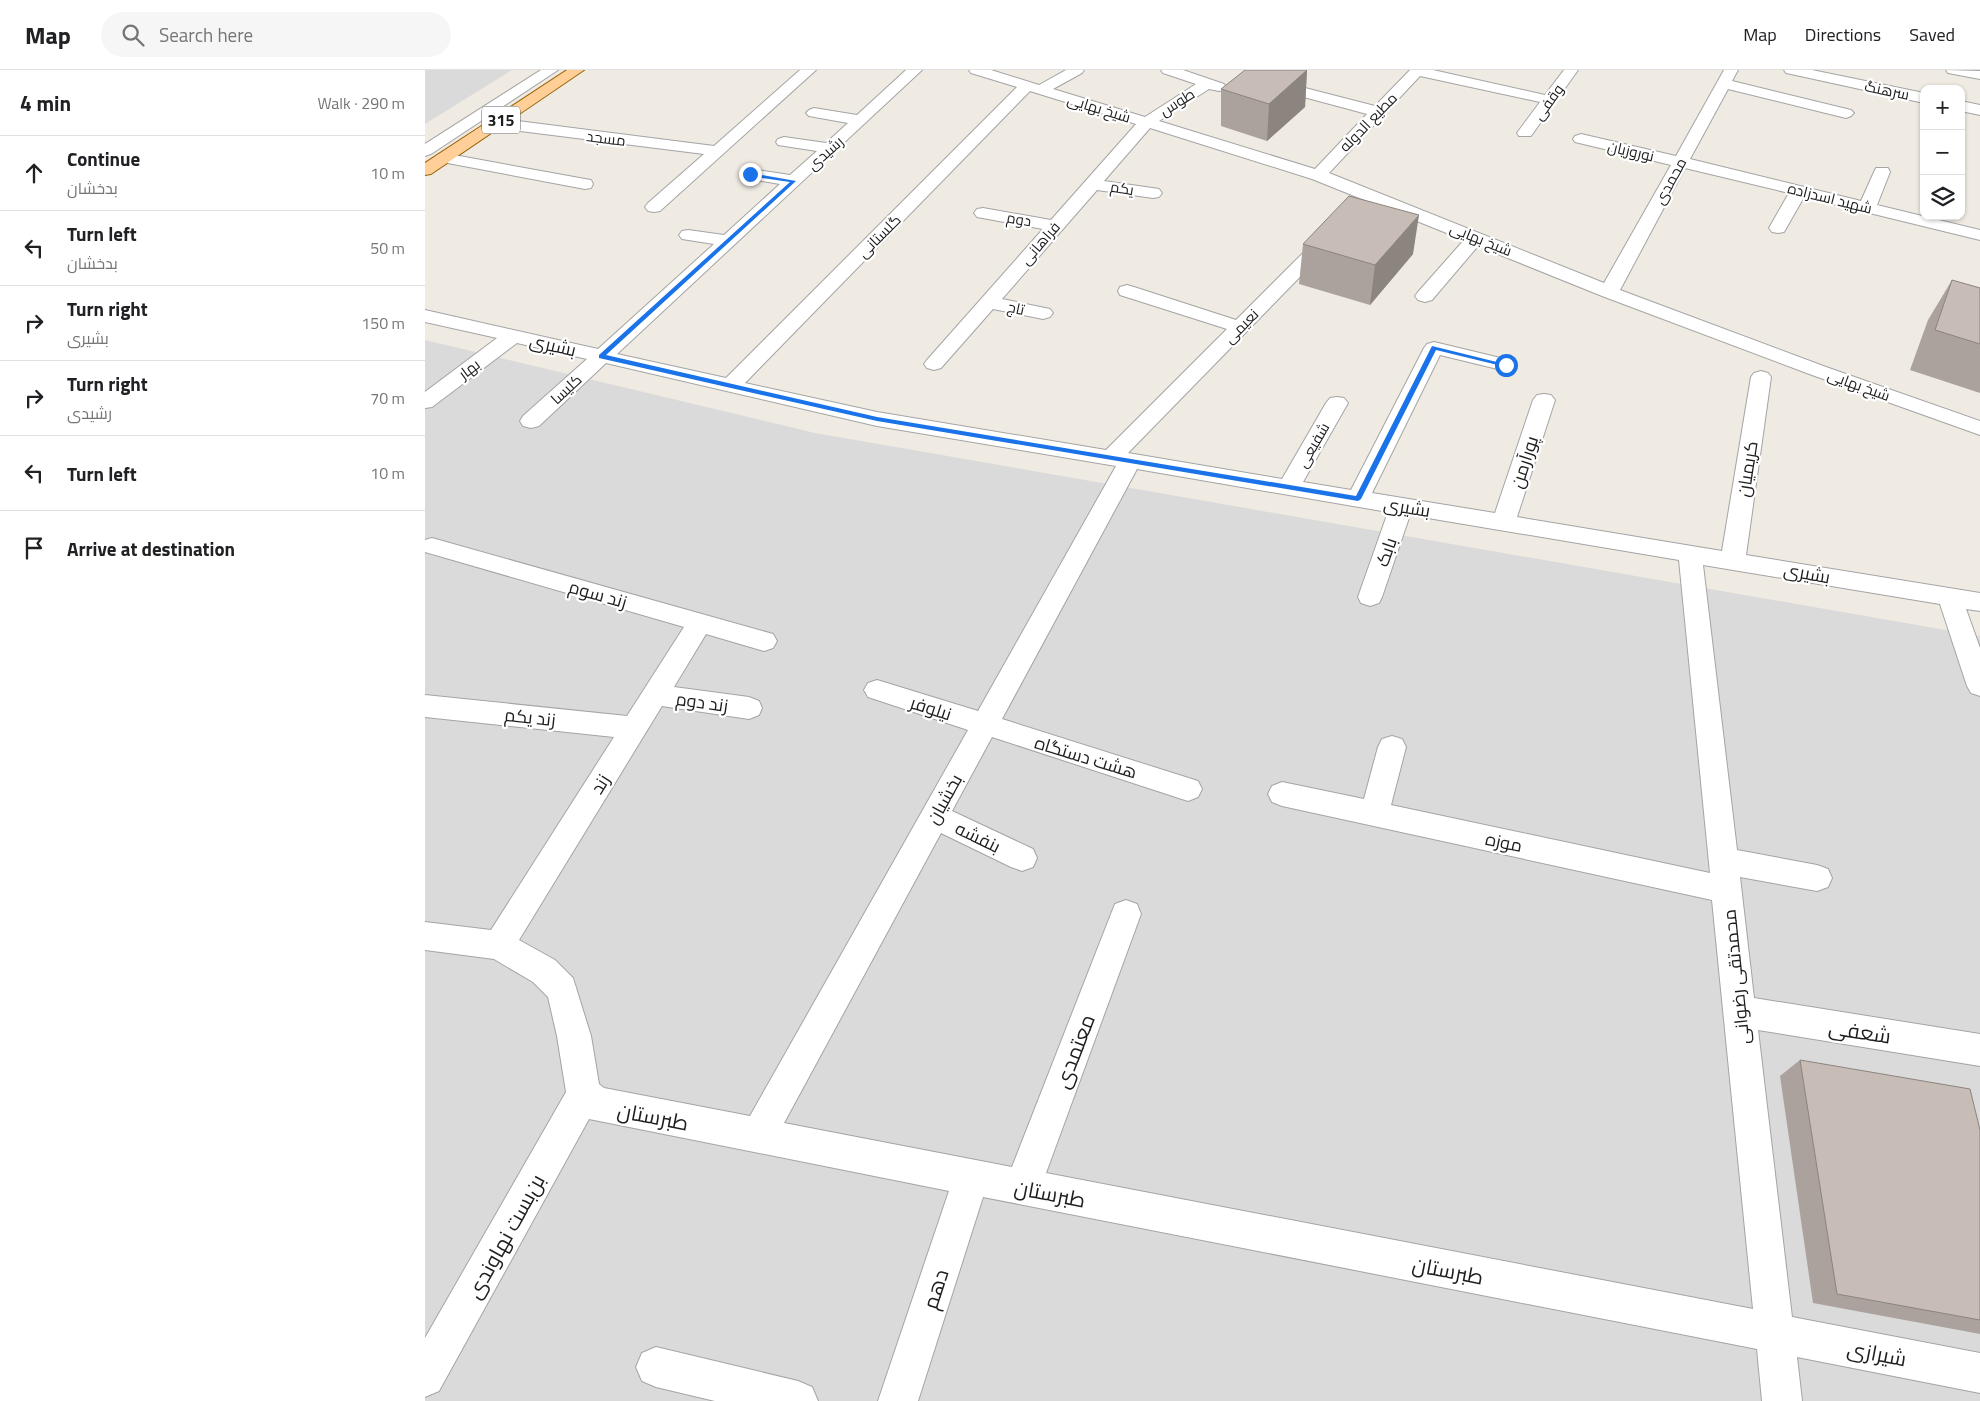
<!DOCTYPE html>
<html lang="en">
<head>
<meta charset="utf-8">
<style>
	:root { --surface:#fff; --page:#f6f6f6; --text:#202124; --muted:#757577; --line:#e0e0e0 }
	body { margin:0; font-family:"Titillium Web",Cairo,sans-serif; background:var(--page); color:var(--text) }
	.controls { position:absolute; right:15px; top:15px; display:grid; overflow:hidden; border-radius:10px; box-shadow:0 1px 4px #0004 }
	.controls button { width:45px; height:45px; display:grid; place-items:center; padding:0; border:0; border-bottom:1px solid var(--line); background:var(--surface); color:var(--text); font:25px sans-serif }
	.stop { position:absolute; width:15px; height:15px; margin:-11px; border:4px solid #1a73e8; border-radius:50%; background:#fff }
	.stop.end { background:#1a73e8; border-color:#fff; box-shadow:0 1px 5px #0008 }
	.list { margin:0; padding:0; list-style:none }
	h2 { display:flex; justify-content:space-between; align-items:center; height:65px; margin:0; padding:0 20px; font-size:21px }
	h2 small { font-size:16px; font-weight:400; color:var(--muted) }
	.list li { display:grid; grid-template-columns:32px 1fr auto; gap:15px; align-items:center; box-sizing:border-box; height:75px; padding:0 20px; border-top:1px solid var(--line) }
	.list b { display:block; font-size:19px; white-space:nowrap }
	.list p { margin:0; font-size:16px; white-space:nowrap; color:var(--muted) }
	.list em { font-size:16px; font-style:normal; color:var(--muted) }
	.icon { flex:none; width:28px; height:28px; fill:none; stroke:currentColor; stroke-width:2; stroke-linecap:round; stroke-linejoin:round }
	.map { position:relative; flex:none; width:1555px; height:1331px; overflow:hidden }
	header { display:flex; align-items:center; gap:30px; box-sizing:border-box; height:70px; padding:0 25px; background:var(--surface); border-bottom:1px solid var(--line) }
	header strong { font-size:24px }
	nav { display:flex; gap:28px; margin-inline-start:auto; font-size:18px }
	.search { width:350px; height:45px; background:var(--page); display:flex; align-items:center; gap:12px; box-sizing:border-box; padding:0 18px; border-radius:28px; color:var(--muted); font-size:19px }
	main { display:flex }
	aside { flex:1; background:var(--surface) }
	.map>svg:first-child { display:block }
</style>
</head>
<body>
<header>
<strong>Map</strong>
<div class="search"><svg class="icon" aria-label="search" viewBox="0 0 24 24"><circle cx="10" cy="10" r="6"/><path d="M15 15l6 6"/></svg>Search here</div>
<nav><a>Map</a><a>Directions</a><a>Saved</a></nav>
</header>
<main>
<aside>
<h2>4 min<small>Walk · 290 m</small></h2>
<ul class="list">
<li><svg class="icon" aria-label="ahead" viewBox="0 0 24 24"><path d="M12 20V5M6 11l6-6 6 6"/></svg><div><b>Continue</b><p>بدخشان</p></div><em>10 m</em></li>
<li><svg class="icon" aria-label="left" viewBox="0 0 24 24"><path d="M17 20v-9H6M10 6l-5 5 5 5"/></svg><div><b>Turn left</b><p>بدخشان</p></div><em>50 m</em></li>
<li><svg class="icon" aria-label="right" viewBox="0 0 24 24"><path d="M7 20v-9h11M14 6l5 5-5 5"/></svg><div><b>Turn right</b><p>بشیری</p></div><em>150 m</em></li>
<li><svg class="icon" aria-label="right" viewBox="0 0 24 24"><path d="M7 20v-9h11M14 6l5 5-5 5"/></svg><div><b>Turn right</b><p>رشیدی</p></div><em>70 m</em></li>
<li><svg class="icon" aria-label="left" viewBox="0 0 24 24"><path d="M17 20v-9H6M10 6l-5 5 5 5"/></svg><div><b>Turn left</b></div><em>10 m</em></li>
<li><svg class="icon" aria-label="arrive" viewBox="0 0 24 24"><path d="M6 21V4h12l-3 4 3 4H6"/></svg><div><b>Arrive at destination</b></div></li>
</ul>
</aside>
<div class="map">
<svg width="1555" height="1331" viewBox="0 0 1555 1331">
	<rect width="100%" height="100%" fill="#efeae2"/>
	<!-- residential -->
	<g fill="#dbdada">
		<polygon points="0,0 87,0 0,54"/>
		<polygon points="0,270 390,363 1555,566 1555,1331 0,1331"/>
	</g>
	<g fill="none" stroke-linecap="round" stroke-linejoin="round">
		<defs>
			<g id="minor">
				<polygon points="116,0 133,0 6,84 0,86 0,74"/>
				<polygon points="375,0 391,0 235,141 229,142 223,141 220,137 223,133 279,84 70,58 64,56 62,53 64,50 70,48 289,76"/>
				<path d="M481,0H497L192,284L301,308L592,17L546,3L544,0H566L614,15L641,0H659L657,3L628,19L720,47L771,14L738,3L736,0H758L799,14L801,17L799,20L794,21L784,19L734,51L890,99L942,44L875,26L872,23L875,20L880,18L950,36L985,0H1008L1120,25L1139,0H1153L1106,66H1094L1092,63L1115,32L995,6L904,103L1179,213L1246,95L1150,72L1148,69L1150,66L1156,64L1251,86L1299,0H1313L1307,11L1426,40L1429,43L1426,46L1421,48L1303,19L1265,89L1436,131L1449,102L1451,98H1463L1465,102L1452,135L1555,160V170L1379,127L1359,162L1353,163L1347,162L1344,158L1364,123L1260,98L1195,220L1401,297L1555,351V365L1387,305L1177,226L1053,176L1007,230L1000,232L993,230L990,226L993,222L1039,170L887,109L725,58L679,111L734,119L737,123L734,127L728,128L672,120L577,229L625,239L628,243L625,247L618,249L568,239L516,298L509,300L502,298L499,294L502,290L618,159L552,147L549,143L552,139L558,138L626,150L711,54L605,21L320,313L452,342L681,380L802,259L695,225L693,221L695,217L702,215L709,217L811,250L897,164L903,163L909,164L912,168L909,172L703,383L857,409L901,333L905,328L912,327L919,328L923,333L878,412L926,420L999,278L1002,274L1009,272L1088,291L1091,295L1088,299L1081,301L1015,285L947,423L1070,443L1108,330L1112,325L1119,324L1126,325L1130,330L1092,447L1297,481L1326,307L1329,303L1336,301L1343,303L1346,307L1321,485L1555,523V541L1541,539L1555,578V626L1546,623L1542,616L1515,534L1278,495L1312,780L1392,795L1403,799L1407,808L1403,817L1392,821L1315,807L1329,928L1555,964V996L1333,960L1367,1247L1555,1283V1323L1372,1287L1377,1331H1337L1332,1279L558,1127L493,1331H453L524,1121L164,1049L14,1321L0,1327V1268L141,1022L132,966L123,927L108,912L69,889L0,880V852L66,860L189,667L0,647V625L202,646L259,557L0,482V470L7,468L348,564L352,571L348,578L339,581L281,564L249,617L324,627L334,631L337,638L334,645L324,649L237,636L94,870L130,890L148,908L166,966L174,1014L179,1018L325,1046L543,660L443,627L439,620L443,613L452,610L553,641L691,396L452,356L181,293L114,356L106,358L98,356L95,351L98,346L162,289L92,273L7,337L0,338V322L72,268L0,252V240L173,279L289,174L257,169L254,165L257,161L263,160L299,165L355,114L319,108L317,104L319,100L325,99L365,105L392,81L353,75L351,72L353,69L359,67L401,73L423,53L384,46L381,43L384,40L389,38L432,45ZM712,399L963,442L933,527L936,533L945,536L954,533L957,527L985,445L1254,490L1285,803L966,735L981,677L977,669L967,666L957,669L953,677L939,729L857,712L847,716L843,724L847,732L857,736L1287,830L1328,1239L621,1103L716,844L712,834L701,830L690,834L686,844L587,1097L359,1053L516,763L586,797L597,801L608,797L612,788L608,779L527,741L567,667L763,731L773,727L777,719L773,711L577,649Z"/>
				<polygon points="1359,0 1387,0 1499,23 1499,33 1366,4 1361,3"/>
				<polygon points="1521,0 1555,1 1555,9 1523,3"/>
				<polygon points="1536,31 1555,35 1555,45 1536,41"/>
				<polygon points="18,83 160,109 166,110 168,114 166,118 160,119 12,91 10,88 12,85"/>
				<polygon points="231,1277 373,1311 387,1317 393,1331 290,1331 231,1317 217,1311 211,1297 217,1283"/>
			</g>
			<polygon id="major" points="142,0 159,0 6,104 0,105 0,93"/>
		</defs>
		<!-- minor casing -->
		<use href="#minor" stroke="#a4a4a4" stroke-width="2"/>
		<!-- major casing -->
		<use href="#major" stroke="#966000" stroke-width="2"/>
		<!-- minor -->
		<use href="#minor" fill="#fff" fill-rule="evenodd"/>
		<!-- major -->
		<use href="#major" fill="#ffcf97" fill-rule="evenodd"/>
	</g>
	<!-- wall -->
	<g fill="#aba29d">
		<polygon points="882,0 880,37 842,71 796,56 796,19"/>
		<polygon points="878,174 988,184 945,235 874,214"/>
		<polygon points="1527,210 1555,218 1555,323 1485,300 1503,250"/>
		<polygon points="1375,990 1555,1060 1555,1264 1388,1233 1355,1006"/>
	</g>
	<!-- shaded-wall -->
	<g fill="#8b847f">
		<polygon points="882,0 880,37 842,71 844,34"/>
		<polygon points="994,145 988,184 945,235 950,195"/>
	</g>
	<!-- building -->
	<g fill="#c7bcb6" stroke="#8b847f">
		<polygon points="820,0 882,0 844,34 796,19"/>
		<polygon points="924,126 994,145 950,195 878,174"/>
		<polygon points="1527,210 1555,218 1555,274 1510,260"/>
		<polygon points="1375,990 1545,1019 1555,1060 1555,1250 1412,1224"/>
	</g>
	<!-- route -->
	<polygon fill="#1a73e8" points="325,103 371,111 181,285 452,347 931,426 1007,276 1084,295 1081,297 1011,280 936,429 933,431 452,351 174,288 174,285 365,112 323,106"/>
	<g text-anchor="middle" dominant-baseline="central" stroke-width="4.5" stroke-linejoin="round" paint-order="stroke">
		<!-- far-street labels -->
		<g font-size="15" fill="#1d1d1d" stroke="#fff">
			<text transform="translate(1462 20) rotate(12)">سرهنگ</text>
			<text transform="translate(752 32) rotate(-32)">طوس</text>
			<text transform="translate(1123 32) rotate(-54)">وقفی</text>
			<text transform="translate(674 38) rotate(17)">شیخ بهایی</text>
			<text transform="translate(943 52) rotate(-46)">مطیع الدوله</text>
			<text transform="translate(181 68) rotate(7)">مسجد</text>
			<text transform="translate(1206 81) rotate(13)">نوروزیان</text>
			<text transform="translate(400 83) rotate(-42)">رشیدی</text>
			<text transform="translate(1245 111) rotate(-61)">محمدی</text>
			<text transform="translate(697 118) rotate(9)">یکم</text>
			<text transform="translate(1405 128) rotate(14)">شهید اسدزاده</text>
			<text transform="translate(594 149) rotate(10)">دوم</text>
			<text transform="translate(454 166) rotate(-45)">گلستانی</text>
			<text transform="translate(1056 169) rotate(22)">شیخ بهایی</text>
			<text transform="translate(615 173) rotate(-49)">فراهانی</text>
			<text transform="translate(591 238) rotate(12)">تاج</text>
			<text transform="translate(816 256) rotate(-45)">نعیمی</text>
			<text transform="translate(44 299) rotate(-37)">بهار</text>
			<text transform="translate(1434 315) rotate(20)">شیخ بهایی</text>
			<text transform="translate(141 319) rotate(-43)">کلیسا</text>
			<text transform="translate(888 375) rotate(-60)">شفیعی</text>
		</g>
		<!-- shield labels -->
		<rect fill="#fff" stroke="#616161" stroke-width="1" x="57" y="36.5" width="38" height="27" rx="4"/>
		<g font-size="16" font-weight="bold" fill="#1d1d1d">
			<text x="76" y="50">315</text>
		</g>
		<!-- street labels -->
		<g font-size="18" fill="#1d1d1d" stroke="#fff">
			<text transform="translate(128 275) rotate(13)">بشیری</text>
			<text transform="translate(1099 392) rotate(-72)">پورآرمن</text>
			<text transform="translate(1322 399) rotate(-81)">کریمیان</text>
			<text transform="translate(982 437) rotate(9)">بشیری</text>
			<text transform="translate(961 482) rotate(-71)">بابک</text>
			<text transform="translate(1382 503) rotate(10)">بشیری</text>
			<text transform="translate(173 524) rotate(16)">زند سوم</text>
			<text transform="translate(277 632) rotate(8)">زند دوم</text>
			<text transform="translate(506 638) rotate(18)">نیلوفر</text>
			<text transform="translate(105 647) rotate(6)">زند یکم</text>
			<text transform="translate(661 687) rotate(17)">هشت دستگاه</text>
			<text transform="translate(175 714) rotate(-58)">زند</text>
			<text transform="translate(519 729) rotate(-61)">بخشیان</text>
			<text transform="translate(553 767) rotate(26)">بنفشه</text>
			<text transform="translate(1079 772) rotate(12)">موزه</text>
			<text transform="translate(1311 907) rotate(-96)">محمدتقی رضوانی</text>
		</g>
		<!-- near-street labels -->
		<g font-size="21" fill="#1d1d1d" stroke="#fff">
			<text transform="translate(1435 961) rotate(9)">شعفی</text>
			<text transform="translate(649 981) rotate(-69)">معتمدی</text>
			<text transform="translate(228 1046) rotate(11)">طبرستان</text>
			<text transform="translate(625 1123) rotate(11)">طبرستان</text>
			<text transform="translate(80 1166) rotate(-61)">بن‌بست نهاوندی</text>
			<text transform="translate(1023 1200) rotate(11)">طبرستان</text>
			<text transform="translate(510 1219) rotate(-72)">دهم</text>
			<text transform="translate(1452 1283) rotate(11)">شیرازی</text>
		</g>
	</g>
</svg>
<div class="controls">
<button>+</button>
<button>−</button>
<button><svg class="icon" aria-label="layers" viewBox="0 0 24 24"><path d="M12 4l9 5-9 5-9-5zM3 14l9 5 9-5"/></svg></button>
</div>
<div class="stop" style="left:1081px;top:295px"></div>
<div class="stop end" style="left:325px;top:104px"></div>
</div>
</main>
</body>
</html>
